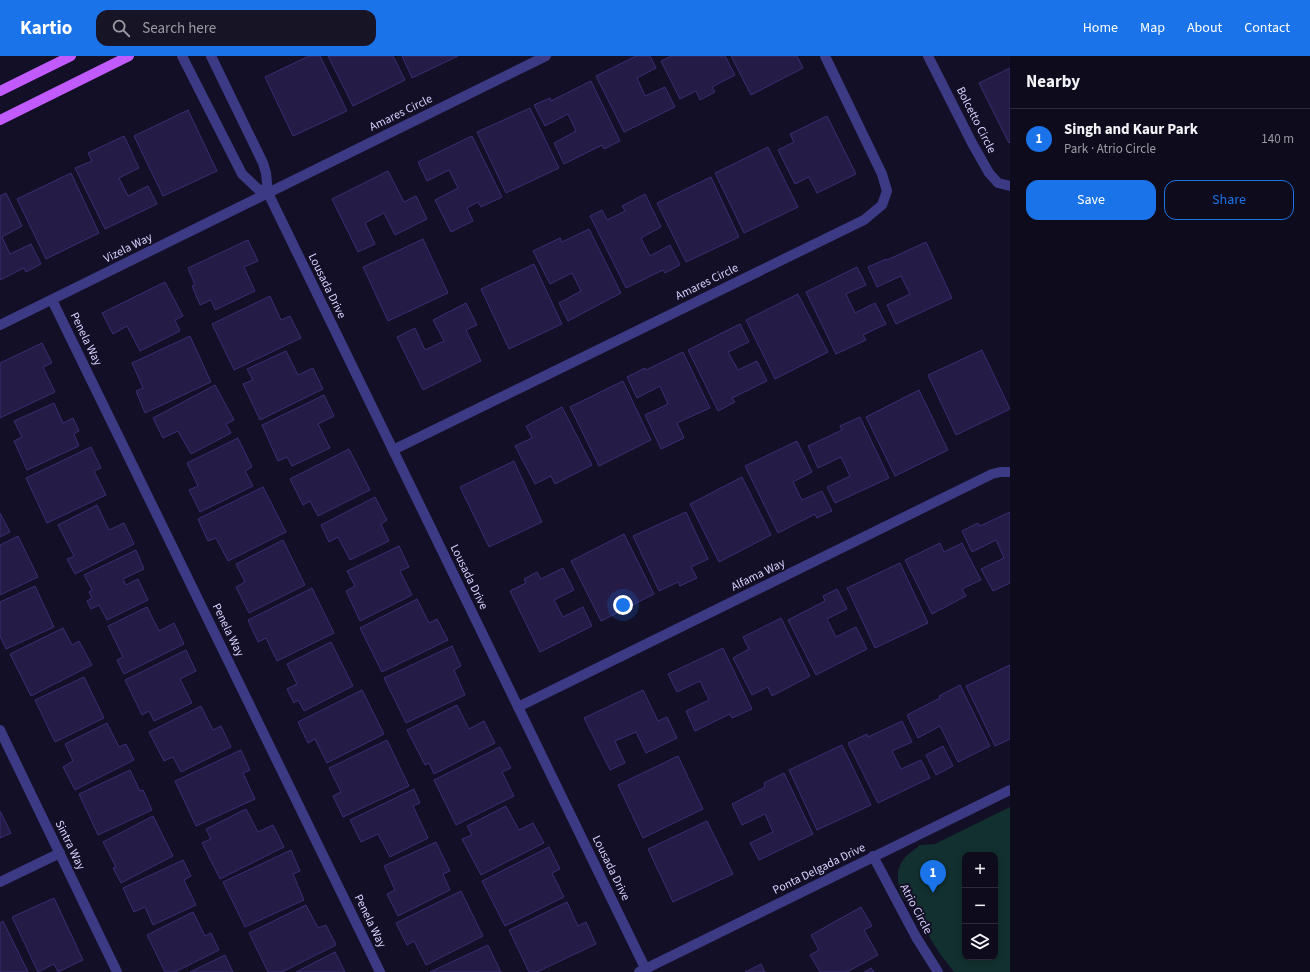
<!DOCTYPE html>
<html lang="en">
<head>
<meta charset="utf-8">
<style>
	:root { --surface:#0e0b1c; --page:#171425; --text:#f1f3f6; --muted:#9b9ba3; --line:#2e2b3b; --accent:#1a73e8 }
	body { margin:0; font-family:"Source Sans 3",sans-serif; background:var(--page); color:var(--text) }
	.controls { position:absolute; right:12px; bottom:12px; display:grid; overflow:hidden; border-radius:8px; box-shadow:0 2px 6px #0003 }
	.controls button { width:36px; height:36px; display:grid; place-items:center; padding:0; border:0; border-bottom:1px solid var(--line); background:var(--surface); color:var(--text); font:20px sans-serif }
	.you { position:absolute; left:623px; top:549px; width:14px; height:14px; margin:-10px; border:3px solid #fff; border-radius:50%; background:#1a73e8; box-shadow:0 0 0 6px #1a73e833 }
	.badge { display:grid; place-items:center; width:26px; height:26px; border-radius:50%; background:var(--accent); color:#fff; font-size:13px; font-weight:700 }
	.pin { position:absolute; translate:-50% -33px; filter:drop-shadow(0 1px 2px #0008) }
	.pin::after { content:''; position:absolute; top:21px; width:14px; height:12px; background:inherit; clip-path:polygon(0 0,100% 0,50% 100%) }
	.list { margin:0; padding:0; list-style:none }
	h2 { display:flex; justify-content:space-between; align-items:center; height:52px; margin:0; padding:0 16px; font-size:17px }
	h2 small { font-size:13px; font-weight:400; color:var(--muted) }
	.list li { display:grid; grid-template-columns:26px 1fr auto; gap:12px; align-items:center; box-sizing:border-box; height:60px; padding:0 16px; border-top:1px solid var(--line) }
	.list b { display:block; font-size:15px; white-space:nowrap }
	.list p { margin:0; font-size:13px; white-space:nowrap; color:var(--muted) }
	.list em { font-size:13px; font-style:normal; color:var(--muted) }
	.actions { display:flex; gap:8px; padding:12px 16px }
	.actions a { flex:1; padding:9px 0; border:1px solid var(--accent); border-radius:12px; text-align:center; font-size:14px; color:var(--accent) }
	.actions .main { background:var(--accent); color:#fff }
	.icon { flex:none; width:22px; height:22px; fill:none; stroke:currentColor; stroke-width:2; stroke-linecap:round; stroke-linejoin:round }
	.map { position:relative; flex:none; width:1010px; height:916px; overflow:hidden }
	header { display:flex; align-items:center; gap:24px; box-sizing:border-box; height:56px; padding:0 20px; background:var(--accent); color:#fff }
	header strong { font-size:19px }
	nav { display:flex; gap:22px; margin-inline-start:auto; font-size:14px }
	.search { width:280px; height:36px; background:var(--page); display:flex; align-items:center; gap:10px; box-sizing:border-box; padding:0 14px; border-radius:12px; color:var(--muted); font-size:15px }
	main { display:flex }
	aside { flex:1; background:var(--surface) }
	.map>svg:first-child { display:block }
</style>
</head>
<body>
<header>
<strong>Kartio</strong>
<div class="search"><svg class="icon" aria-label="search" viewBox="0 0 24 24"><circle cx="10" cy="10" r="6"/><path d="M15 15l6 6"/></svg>Search here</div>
<nav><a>Home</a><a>Map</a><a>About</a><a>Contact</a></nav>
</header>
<main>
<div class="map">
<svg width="1010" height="916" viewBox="0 0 1010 916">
	<rect width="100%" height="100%" fill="#130f26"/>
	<!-- green -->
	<path fill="#12302f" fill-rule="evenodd" d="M1010,751V916H954L940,898L927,877L912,851L902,841L899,833L898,824V815L901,807L906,800L920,789L935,788ZM965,799H995V901H965Z"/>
	<!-- building -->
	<g fill="#241b47" stroke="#3b2d73">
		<polygon points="309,0 320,0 347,55 293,80 265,21"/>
		<polygon points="328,0 393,0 405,24 353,50"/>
		<polygon points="402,0 458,0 412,22"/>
		<polygon points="636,0 650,0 656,12 637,22 645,40 665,31 675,51 624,76 596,20"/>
		<polygon points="671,0 725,0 735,19 712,31 715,36 700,44 696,35 680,43 661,5"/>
		<polygon points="731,0 797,0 803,12 751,39"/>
		<polygon points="1010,12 1010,86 1009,87 979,27"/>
		<polygon points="591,25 620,85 604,93 602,89 564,108 554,87 576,75 568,58 545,70 534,49 550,42 551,45"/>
		<polygon points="530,52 559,112 506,137 477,76"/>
		<polygon points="188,54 217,115 163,140 134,80"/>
		<polygon points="827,60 856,118 817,137 809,121 795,128 778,94 794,86 790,78"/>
		<polygon points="124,80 139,112 119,122 128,140 148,130 157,148 105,173 75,112 92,105 88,97"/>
		<polygon points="472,80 502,141 481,151 478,146 467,152 473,165 451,176 435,144 458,132 449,114 427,125 418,106"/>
		<polygon points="768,91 798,151 744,177 715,117"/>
		<polygon points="388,115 404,146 416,140 427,163 395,179 384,157 365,167 375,188 358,196 332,143"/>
		<polygon points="71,117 99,177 46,203 17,143"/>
		<polygon points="711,121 739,181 686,206 657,147"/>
		<polygon points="6,137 22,170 2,181 10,198 31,188 41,208 26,216 24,212 0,224 0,140"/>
		<polygon points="645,138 661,171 641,182 650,200 670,189 680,209 665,217 663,214 626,232 590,160 602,154 607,164 625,155 622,150"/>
		<polygon points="589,173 621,237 568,265 559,247 581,235 572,217 550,228 533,195 560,182 562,186"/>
		<polygon points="423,183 448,237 388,265 363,211"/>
		<polygon points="248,184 258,205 244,211 255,235 215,254 211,244 200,249 192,230 195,229 188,212"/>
		<polygon points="926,186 952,242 896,268 887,249 910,238 901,220 877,231 868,211 886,203 887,204"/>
		<polygon points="534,208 562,268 509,293 481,233"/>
		<polygon points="857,211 866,229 846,238 855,257 875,247 886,268 863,279 866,284 836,298 806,236"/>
		<polygon points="165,226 183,260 175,264 180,275 140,295 127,270 113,278 102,257"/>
		<polygon points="798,238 828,296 775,323 746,264"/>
		<polygon points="270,240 281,264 290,260 301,282 234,314 212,268"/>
		<polygon points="466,247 477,269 466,274 481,305 423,334 397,281 415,272 425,294 444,285 433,264"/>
		<polygon points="740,268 749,286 728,296 738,314 757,305 767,325 732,342 735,346 718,355 688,294"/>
		<polygon points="190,280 211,326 145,357 136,335 143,332 132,307"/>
		<polygon points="42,287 52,307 43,311 55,336 0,362 0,307"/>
		<polygon points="982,294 1010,353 956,379 928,319"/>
		<polygon points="286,295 298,319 313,312 323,333 260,364 243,328 253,324 247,313"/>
		<polygon points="683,296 710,352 677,367 684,382 661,393 645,359 668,348 660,330 637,342 627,321 645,312 646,314"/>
		<polygon points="623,325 651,384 599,410 570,351"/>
		<polygon points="215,329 234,364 226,368 231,377 191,398 178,375 163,382 153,362"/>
		<polygon points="919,334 948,394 895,420 866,361"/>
		<polygon points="324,339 334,360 318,368 330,392 292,410 287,401 278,405 262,369"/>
		<polygon points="54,347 63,367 73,362 79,375 74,378 79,390 27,414 14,385 22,381 14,365"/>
		<polygon points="562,351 592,409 555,428 551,420 535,428 515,390 532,382 526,370"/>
		<polygon points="860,361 889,422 835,447 827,431 850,420 841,401 818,412 808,390 842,374 840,370"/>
		<polygon points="238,382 252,411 245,415 253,430 200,456 189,434 198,430 187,407"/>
		<polygon points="797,385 812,416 793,426 802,444 822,435 832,455 817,462 815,458 778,477 745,410"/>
		<polygon points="91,391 101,412 94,415 106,439 47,467 26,422"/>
		<polygon points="349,393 370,434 318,460 310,445 303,449 290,423"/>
		<polygon points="514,405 542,466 489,491 460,431"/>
		<polygon points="742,421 771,479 719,506 690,448"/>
		<polygon points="263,431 286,476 228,505 216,482 208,485 198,463"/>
		<polygon points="375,441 387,464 381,468 389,485 350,504 338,481 329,486 321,469"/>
		<polygon points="97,449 109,474 124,467 134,488 75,518 67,503 74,500 58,469"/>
		<polygon points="686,456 708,503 691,511 697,522 680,530 678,526 659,535 633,480"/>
		<polygon points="1010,456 1010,527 993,535 981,513 1004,502 996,484 972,496 962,475 978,467 980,470"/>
		<polygon points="0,457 10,476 0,481"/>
		<polygon points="624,478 654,538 601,565 571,505"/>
		<polygon points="18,480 38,521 0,539 0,489"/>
		<polygon points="283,484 305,529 249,557 236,531 245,526 236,508"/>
		<polygon points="940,487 944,496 962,487 981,524 962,533 966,540 932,558 905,504"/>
		<polygon points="399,490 409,511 400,515 412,539 360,565 346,535 355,530 347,515"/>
		<polygon points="136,494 144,513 123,523 126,529 138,523 148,544 107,564 99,549 91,553 87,545 92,542 89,536 92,534 84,519"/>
		<polygon points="900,507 928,567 875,592 847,532"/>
		<polygon points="563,512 574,534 554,544 563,561 583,551 592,570 540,596 510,535 526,527 524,523 537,516 541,523"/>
		<polygon points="35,530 54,571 6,593 0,580 0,546"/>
		<polygon points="312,532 334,577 277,605 266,582 258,586 248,564"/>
		<polygon points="837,533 847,553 827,563 836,581 856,571 867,593 816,619 788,564 825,545 823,540"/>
		<polygon points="417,543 429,567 437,563 448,584 382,616 360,572"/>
		<polygon points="147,551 159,575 174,567 184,588 124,618 117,604 123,601 108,570"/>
		<polygon points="781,562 810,620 772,640 768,631 752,639 733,602 749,593 743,581"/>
		<polygon points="63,572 72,589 79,585 92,609 31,640 10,598"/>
		<polygon points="331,586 353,630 304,655 298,644 294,647 287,633 297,628 287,608"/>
		<polygon points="452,590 461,610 454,614 465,639 406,667 384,622"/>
		<polygon points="723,592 752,653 732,662 730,658 695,675 686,655 709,644 700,625 677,636 668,618"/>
		<polygon points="186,594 196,615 180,623 192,647 154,665 149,655 142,659 125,624"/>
		<polygon points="1010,609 1010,683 995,690 966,630"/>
		<polygon points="84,621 104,662 55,686 35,644"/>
		<polygon points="960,629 990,690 958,706 940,670 918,682 907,659 940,642 939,640"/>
		<polygon points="362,634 384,678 327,707 315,683 308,687 298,666"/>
		<polygon points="643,634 658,665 667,661 677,682 646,697 636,676 615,685 625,707 610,714 584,662"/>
		<polygon points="457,649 469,673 484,665 495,687 434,718 429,707 425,709 407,674"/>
		<polygon points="201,650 213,674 221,670 231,691 181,716 173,701 164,705 149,676"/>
		<polygon points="902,665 912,686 892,695 901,713 921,704 930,722 878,747 848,687 867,678 868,681"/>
		<polygon points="107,667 119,691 126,688 134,704 75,734 63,711 73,705 65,688"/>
		<polygon points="387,684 409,730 343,761 333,740 341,736 329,712"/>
		<polygon points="842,689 871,749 817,774 789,714"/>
		<polygon points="943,690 953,710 936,719 926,699"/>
		<polygon points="500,691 511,712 502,716 514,740 456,769 434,724"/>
		<polygon points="241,694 250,714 243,717 255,743 196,770 175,725"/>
		<polygon points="678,700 703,753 643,782 618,729"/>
		<polygon points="130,714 140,735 143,734 152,754 98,779 79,738"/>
		<polygon points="784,717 813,778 759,804 750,787 773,776 765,758 742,769 732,748 765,731 764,727"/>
		<polygon points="414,733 420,747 413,750 428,782 390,801 378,778 361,786 350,764"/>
		<polygon points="506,750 519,774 533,767 544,787 481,819 462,783 472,779 467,770"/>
		<polygon points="246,753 258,776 273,769 284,791 220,823 202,787 211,783 206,773"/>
		<polygon points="0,755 11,777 0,782"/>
		<polygon points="153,760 173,800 121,827 113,812 116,811 103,786"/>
		<polygon points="707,765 733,818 673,846 648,793"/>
		<polygon points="436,786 450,815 443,818 450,834 398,860 387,838 395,834 384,810"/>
		<polygon points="549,791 560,813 552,817 564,841 505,870 482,825"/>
		<polygon points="291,794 300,815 293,818 304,844 245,871 223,826"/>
		<polygon points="183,804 191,820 184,824 196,849 153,869 145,851 134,856 123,832"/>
		<polygon points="461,835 483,880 426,909 414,885 407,889 396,867"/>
		<polygon points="54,842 83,904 58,916 54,908 38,916 12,861"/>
		<polygon points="567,846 578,870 586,866 596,888 537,916 529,916 509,874"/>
		<polygon points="306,849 318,872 326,869 336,889 282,916 268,916 249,877"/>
		<polygon points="861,851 872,870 864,874 878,899 847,916 820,916 810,899 819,894 811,879"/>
		<polygon points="193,856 205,880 211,877 219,894 175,916 165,916 147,879"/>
		<polygon points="3,865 28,916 0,916 0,867"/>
		<polygon points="488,889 501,916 430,916"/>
		<polygon points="335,896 345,916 296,916"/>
		<polygon points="225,899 233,916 190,916"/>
		<polygon points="761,908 765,916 745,916"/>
		<polygon points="871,912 874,916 864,916"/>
	</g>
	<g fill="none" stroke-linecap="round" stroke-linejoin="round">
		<!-- minor -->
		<g stroke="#3d3a85" stroke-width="10">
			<polyline points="182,0 242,118 258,133 268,137"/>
			<polyline points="211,0 263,107 266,117 268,137 647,916"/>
			<polyline points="928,0 972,87 989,117 998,127 1010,130"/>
			<polyline points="52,244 380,916"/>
			<polyline points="0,269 546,0"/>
			<polyline points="393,394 864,164 882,149 887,135 882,118 825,0"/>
			<polyline points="518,651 992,418 1000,416 1010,416"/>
			<polyline points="0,674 117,916"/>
			<polyline points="873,800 916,881 938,916"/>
			<polyline points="0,826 60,797"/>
			<polyline points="639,916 1010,734"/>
		</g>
		<!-- major -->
		<g stroke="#c25bff" stroke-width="10">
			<polyline points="0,35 71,0"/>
			<polyline points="0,64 129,0"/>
		</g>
	</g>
	<g text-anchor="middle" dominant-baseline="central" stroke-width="4" stroke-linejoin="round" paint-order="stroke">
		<!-- street labels -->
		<g font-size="12" fill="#d9d4ff" stroke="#130f26">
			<text transform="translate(401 57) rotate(-26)">Amares Circle</text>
			<text transform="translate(976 64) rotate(63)">Bolcetto Circle</text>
			<text transform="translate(128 192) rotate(-26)">Vizela Way</text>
			<text transform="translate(707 226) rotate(-26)">Amares Circle</text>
			<text transform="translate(327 230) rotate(64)">Lousada Drive</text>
			<text transform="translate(86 283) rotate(64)">Penela Way</text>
			<text transform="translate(758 519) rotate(-26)">Alfama Way</text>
			<text transform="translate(469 521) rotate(64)">Lousada Drive</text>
			<text transform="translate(228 574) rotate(64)">Penela Way</text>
			<text transform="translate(70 789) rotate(64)">Sintra Way</text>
			<text transform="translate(611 812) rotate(64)">Lousada Drive</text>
			<text transform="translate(819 813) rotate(-26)">Ponta Delgada Drive</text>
			<text transform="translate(916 853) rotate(62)">Atrio Circle</text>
			<text transform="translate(370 865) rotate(64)">Penela Way</text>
		</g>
	</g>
</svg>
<div class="controls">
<button>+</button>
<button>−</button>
<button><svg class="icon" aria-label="layers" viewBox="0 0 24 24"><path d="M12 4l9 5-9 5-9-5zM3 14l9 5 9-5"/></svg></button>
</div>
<div class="you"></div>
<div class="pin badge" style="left:933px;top:837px">1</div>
</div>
<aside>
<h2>Nearby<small></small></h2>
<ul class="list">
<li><span class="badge">1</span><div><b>Singh and Kaur Park</b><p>Park · Atrio Circle</p></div><em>140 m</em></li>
</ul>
<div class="actions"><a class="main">Save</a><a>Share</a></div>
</aside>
</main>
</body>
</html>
